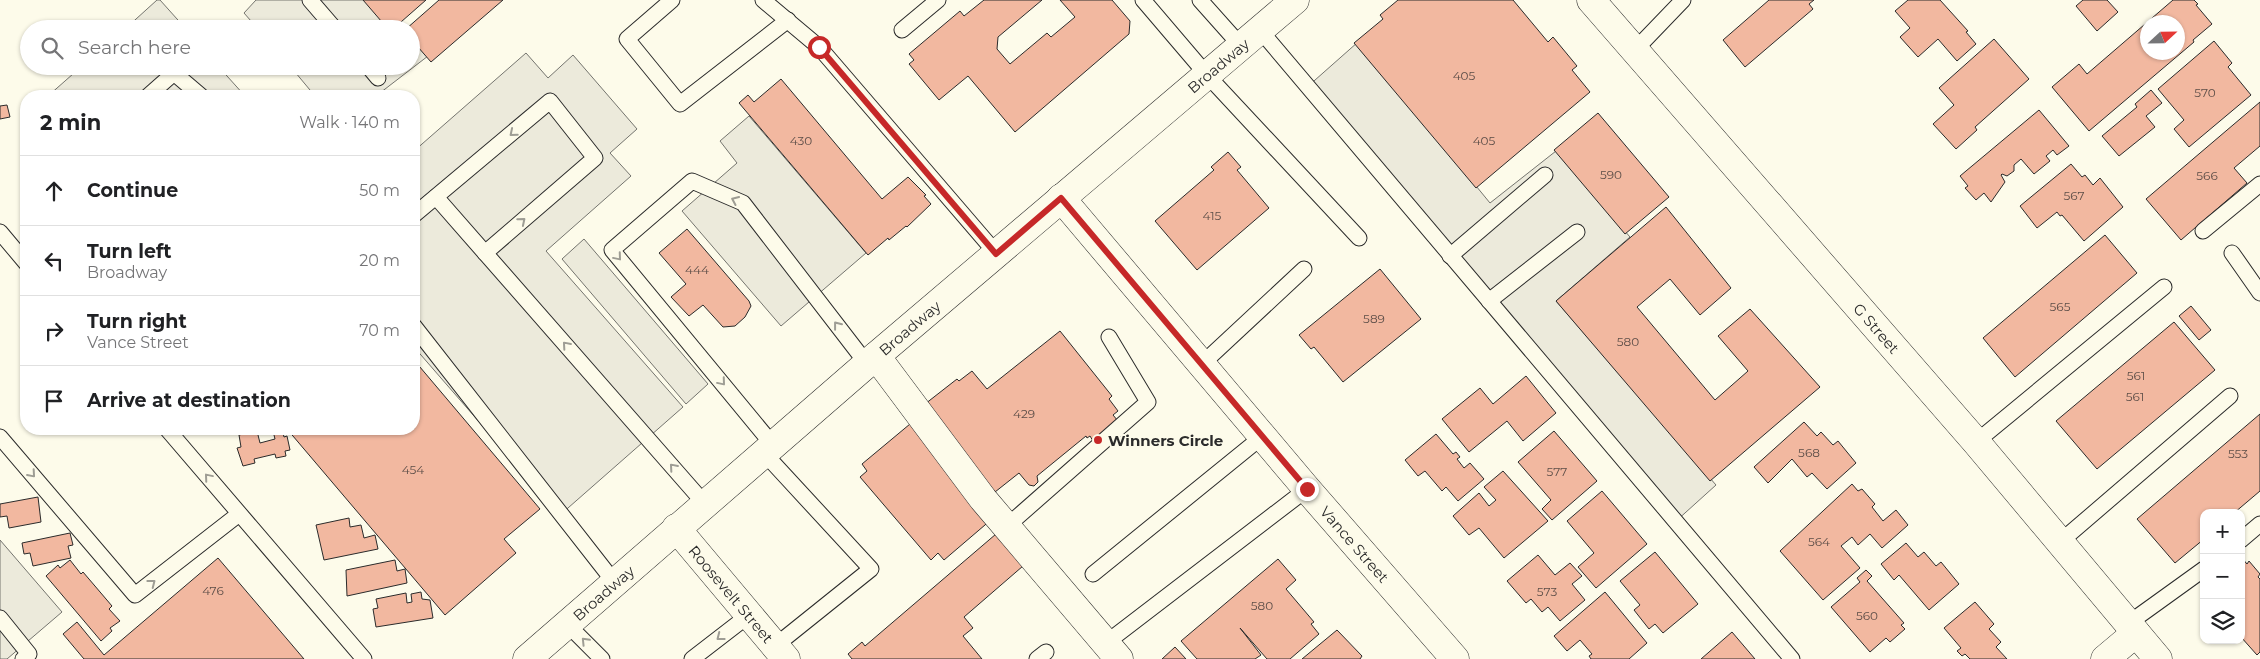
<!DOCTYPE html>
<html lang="en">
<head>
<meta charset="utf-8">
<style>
	:root { --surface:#fff; --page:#f6f6f6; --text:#202124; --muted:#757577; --line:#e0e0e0 }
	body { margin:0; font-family:Montserrat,sans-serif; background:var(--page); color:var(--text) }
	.controls { position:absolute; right:15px; bottom:15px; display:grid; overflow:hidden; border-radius:10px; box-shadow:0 1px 4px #0004 }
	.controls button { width:45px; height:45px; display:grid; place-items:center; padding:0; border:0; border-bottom:1px solid var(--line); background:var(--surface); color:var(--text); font:25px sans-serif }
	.compass { position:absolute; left:2140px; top:15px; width:45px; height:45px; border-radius:50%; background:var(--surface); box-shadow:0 1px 4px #0004; rotate:68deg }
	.stop { position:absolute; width:15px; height:15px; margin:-11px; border:4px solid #c62828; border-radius:50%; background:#fff }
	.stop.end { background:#c62828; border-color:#fff; box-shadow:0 1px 5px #0008 }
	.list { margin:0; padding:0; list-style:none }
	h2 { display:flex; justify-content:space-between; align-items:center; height:65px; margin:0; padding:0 20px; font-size:21px }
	h2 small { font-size:16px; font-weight:400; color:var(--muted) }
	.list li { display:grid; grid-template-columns:32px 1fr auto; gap:15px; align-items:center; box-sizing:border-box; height:70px; padding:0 20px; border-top:1px solid var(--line) }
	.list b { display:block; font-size:19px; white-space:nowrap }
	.list p { margin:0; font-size:16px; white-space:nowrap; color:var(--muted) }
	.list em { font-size:16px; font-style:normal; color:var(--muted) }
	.icon { flex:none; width:28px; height:28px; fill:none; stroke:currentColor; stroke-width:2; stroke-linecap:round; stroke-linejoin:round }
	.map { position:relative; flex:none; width:2260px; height:659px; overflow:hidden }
	.search { position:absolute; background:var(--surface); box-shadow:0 1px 4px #0004; left:20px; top:20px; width:400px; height:55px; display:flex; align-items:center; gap:12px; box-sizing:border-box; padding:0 18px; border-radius:28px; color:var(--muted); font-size:19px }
	.panel { position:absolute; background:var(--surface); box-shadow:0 1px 4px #0004; left:20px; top:90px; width:400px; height:345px; border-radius:20px }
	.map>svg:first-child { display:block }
</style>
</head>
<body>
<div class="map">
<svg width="2260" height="659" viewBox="0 0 2260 659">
	<rect width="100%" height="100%" fill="#fdfbea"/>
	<!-- parking -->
	<g fill="#eceadb" stroke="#74746e">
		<polygon points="157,0 160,0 186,29 125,29"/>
		<polygon points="256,0 365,0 398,21 405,29 258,29 244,13"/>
		<polygon points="411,36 428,56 376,96 315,96 290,66 411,66"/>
		<polygon points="1358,42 1490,203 1556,151 1630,237 1556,301 1716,485 1675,522 1306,88"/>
		<polygon points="526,53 548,78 573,55 637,129 610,153 631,176 546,251 683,407 560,515 414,347 414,151"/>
		<polygon points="82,66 218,66 245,96 48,96"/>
		<polygon points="749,116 866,253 781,326 682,211 737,163 720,141"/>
		<polygon points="584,239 708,384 686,404 562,259"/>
		<polygon points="0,540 62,612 7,659 0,659"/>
	</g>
	<!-- building -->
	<g fill="#f2b8a0" stroke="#2b2b2b" fill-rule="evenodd">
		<polygon points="363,0 426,0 393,29 388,29"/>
		<polygon points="439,0 503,0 431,62 411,39 411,29 406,29"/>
		<polygon points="984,0 1042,0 998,37 997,49 1010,64 1047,33 1051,37 1075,17 1060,0 1112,0 1130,21 1129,34 1015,132 968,76 939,100 909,64 914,60 909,54 960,11 964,16"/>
		<polygon points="1398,0 1513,0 1548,42 1553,37 1577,66 1572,70 1590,92 1476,188 1354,43 1383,19 1380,15"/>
		<polygon points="1769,0 1814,0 1809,4 1813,9 1745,67 1723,40"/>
		<polygon points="1908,0 1940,0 1968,31 1966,32 1976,44 1957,61 1938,39 1918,57 1900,37 1910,28 1895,11"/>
		<polygon points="2083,0 2107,0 2118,12 2097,31 2076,6"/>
		<path d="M2173,0H2194L2198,4L2196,5L2212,24L2193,40L2194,42L2089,131L2052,87L2079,64L2087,74ZM2148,22H2178V52H2148Z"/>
		<polygon points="1994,39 2029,79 1975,127 1977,130 1956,149 1933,124 1954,105 1939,88"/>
		<polygon points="2214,41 2232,63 2228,67 2251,95 2189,147 2174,129 2184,120 2158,89"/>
		<polygon points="781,79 882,199 908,177 926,195 924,196 931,204 907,227 906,226 889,240 888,238 868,255 739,103 748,95 754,102"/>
		<polygon points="2151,90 2162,103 2146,116 2155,127 2119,156 2102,136 2137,107 2135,104"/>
		<polygon points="2260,102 2260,146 2234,168 2247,183 2181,240 2146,199"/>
		<polygon points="7,105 10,117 0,119 0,106"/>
		<polygon points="2039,110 2069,146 2057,155 2053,150 2046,156 2050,161 2034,174 2021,159 2014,165 2014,171 2007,176 2002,174 2001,175 2005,182 1991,202 1984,193 1976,200 1965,188 1968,186 1960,176"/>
		<polygon points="1598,113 1669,197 1625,234 1554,150"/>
		<polygon points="1228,152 1241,167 1237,170 1269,208 1197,270 1155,221 1214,170 1211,167"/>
		<polygon points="2071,164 2082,177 2085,175 2093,185 2100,178 2123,207 2084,241 2062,215 2060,216 2057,212 2037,228 2020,206"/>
		<polygon points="1666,207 1731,288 1700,315 1670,279 1637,307 1715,400 1748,371 1718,336 1750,309 1820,387 1710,481 1556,301"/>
		<polygon points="687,229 749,301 751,306 745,317 735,326 723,327 703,305 689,316 671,297 686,284 659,253"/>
		<polygon points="2105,235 2137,273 2015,377 1983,338"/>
		<polygon points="1380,269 1421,319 1343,382 1314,347 1311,349 1299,335"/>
		<polygon points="2191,306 2211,330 2199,340 2179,316"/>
		<polygon points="2174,322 2215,370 2097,469 2056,421"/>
		<polygon points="1060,331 1112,396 1109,399 1118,411 1113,415 1118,421 1093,441 1090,436 1087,438 1086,436 1037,476 1038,482 1034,486 1029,485 1019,473 995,492 925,404 957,379 959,381 972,371 987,389"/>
		<polygon points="414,360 540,509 504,539 516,553 445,615 287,429 414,429"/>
		<polygon points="1526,376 1556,413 1523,441 1507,421 1469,452 1442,419 1480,388 1493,404"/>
		<polygon points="2260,414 2260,491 2234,513 2204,513 2204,539 2175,563 2137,519"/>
		<polygon points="1804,422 1817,436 1821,432 1833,445 1838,441 1856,463 1827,489 1812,473 1807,477 1792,459 1768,483 1754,467"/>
		<polygon points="910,424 992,519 944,560 938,553 931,560 860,477 867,471 862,464"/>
		<polygon points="282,429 284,437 287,436 290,450 285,451 286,456 276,458 275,454 254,459 255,463 243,466 237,448 241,447 239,435 257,431 260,443 275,439 273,431"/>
		<polygon points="1554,431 1597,481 1552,520 1542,509 1551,500 1518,462"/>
		<polygon points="1436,434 1453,454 1456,452 1460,457 1457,459 1464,468 1470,463 1484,479 1458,501 1446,487 1442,491 1425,471 1418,476 1405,460"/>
		<polygon points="1503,471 1548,521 1504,558 1479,528 1469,535 1453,516 1479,493 1489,506 1496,500 1484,487"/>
		<polygon points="1852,484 1858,491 1862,489 1875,504 1872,507 1883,521 1896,510 1908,525 1882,548 1870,534 1858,545 1852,537 1841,546 1860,568 1823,600 1780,551"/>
		<polygon points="1602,491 1647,544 1596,588 1578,567 1594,553 1567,521"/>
		<polygon points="38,497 41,522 9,528 7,516 0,517 0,504"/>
		<polygon points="349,518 350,527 361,525 364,538 375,535 378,549 324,560 316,525"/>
		<polygon points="70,533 73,545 68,546 71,558 33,566 30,553 24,554 22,543"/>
		<polygon points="996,534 1023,566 964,617 973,628 963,636 982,659 852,659 848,654 862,642 865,646"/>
		<polygon points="1906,543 1918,557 1924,552 1936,566 1941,562 1959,584 1929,610 1899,575 1894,580 1881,564"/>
		<polygon points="1655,552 1698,604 1663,633 1655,624 1649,629 1634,610 1640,605 1620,581"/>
		<polygon points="1538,555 1555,575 1570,563 1582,576 1572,584 1585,600 1560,621 1548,607 1542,612 1531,599 1526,603 1507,581"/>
		<polygon points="2241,557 2247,564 2249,561 2260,574 2258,577 2260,579 2260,652 2257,655 2241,637"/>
		<polygon points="218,558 304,659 84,659 63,634 77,622 104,655"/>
		<polygon points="1278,559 1296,580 1286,589 1314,622 1311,624 1319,634 1290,659 1267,659 1240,628 1261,655 1255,659 1197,659 1181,641"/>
		<polygon points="70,560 81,574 83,572 112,606 109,609 120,621 110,628 112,631 101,641 46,576 58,565 60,568"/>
		<polygon points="395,560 397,571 405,569 407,583 347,596 346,570"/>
		<polygon points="1866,570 1872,576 1867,581 1904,623 1901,625 1905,629 1890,642 1886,638 1870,652 1831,607 1860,582 1857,578"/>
		<polygon points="421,592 422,599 430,600 433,618 376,627 373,609 378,608 376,599 406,593 407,603 412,602 411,594"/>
		<polygon points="1605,592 1647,643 1629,659 1591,659 1589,656 1592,654 1580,640 1567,651 1554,636"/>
		<polygon points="1975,602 1994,624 1989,629 2001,642 1996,647 2007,659 1970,659 1965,654 1962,656 1957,651 1961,648 1944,628"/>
		<polygon points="1337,630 1362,656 1360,659 1302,659"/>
		<polygon points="1732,632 1755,659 1701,659"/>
		<polygon points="1175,647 1186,659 1162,659"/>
	</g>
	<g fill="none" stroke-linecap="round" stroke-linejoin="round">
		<defs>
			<g id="lane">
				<polyline points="310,0 335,29"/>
				<polyline points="672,0 627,39 680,104 788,20"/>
				<polyline points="763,0 819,47 996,253"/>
				<polyline points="1143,0 1207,75 1359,238"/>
				<polyline points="1200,0 1241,46"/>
				<polyline points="902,30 938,0"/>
				<polyline points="1260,30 1792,659"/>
				<polyline points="1634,51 1683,0"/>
				<polyline points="368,66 378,78"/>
				<polyline points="148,96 174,73 201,96"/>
				<polyline points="436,197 705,504"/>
				<polyline points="414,215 550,101 595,158 485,253"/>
				<polyline points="2203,231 2260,184"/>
				<polyline points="0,232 26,263"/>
				<polyline points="2232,253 2260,293"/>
				<polyline points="1450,256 1545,175"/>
				<polyline points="1489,301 1577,232"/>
				<polyline points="414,326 615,583"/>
				<polyline points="1202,364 1304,269"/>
				<polyline points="167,429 364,659"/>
				<polyline points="0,437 135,595 239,514"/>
				<polyline points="1976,442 2164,287"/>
				<polyline points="773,445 612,250 692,181 743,203 867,364"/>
				<polyline points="764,453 871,569 775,646"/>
				<polyline points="1006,527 1148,402 1109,337"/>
				<polyline points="2241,540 2260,524"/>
				<polyline points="2060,542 2230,396"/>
				<polyline points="1093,574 1263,436"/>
				<polyline points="0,618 29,654 23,659"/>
				<polyline points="2129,623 2204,569"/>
				<polyline points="567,624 602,659"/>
				<polyline points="1106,643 1307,489"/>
				<polyline points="692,659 749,615"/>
				<polyline points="1037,659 1046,652"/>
			</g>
			<g id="street">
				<path id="s1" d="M1061,198L1307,489L1455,659"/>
				<polyline points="876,356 983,499 1119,659"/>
				<path id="s2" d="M676,528L786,659"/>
				<polyline points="2105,659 2136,633"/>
			</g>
			<g id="secondary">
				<path id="s3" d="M1591,0L1976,442L2158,659"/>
			</g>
			<g id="primary">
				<path id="s4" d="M527,659L876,356L1295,0"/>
			</g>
		</defs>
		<!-- lane casing -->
		<use href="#lane" stroke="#2b2b2b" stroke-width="17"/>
		<!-- street casing -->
		<use href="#street" stroke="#2b2b2b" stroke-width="29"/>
		<!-- secondary casing -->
		<use href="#secondary" stroke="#2b2b2b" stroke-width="29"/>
		<!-- primary casing -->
		<use href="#primary" stroke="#2b2b2b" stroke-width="29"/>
		<!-- lane -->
		<use href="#lane" stroke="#fdfbea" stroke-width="15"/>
		<!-- street -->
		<use href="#street" stroke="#fdfbea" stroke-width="28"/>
		<!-- secondary -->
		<use href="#secondary" stroke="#fdfbea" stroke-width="28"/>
		<!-- primary -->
		<use href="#primary" stroke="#fdfbea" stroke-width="28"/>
	</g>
	<!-- one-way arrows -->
	<defs><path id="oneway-chevron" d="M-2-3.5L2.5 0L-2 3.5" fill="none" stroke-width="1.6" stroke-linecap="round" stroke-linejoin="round" transform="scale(1.25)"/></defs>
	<g stroke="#9e9d94">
		<use href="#oneway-chevron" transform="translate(513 133) rotate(140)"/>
		<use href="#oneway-chevron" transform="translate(735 200) rotate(-156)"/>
		<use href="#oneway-chevron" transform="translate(522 221) rotate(-40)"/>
		<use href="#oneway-chevron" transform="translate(618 257) rotate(50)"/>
		<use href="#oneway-chevron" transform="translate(837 325) rotate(-128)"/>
		<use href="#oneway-chevron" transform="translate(566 345) rotate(-131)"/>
		<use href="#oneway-chevron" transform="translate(722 382) rotate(50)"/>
		<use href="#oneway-chevron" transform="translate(673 467) rotate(-131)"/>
		<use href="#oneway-chevron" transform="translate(32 474) rotate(49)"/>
		<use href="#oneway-chevron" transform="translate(208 477) rotate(-130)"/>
		<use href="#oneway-chevron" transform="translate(152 583) rotate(-38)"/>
		<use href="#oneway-chevron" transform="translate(720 637) rotate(142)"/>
		<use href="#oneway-chevron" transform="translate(585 641) rotate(-134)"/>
	</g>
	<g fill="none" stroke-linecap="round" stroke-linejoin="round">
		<!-- route -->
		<polyline stroke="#c62828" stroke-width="6" points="819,47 996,254 1061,198 1307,489"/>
	</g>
	<!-- markers -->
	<circle fill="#c62828" stroke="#fdfbea" stroke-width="2" cx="1098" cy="440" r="5"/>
	<g text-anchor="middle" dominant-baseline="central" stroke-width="4" stroke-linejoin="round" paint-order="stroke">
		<!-- number labels -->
		<g font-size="12" fill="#5d4e48">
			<text x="1464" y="75">405</text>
			<text x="2205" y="92">570</text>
			<text x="801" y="140">430</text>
			<text x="1484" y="140">405</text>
			<text x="1611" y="174">590</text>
			<text x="2207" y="175">566</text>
			<text x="2074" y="195">567</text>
			<text x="1212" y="215">415</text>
			<text x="697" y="269">444</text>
			<text x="2060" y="306">565</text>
			<text x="1374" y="318">589</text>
			<text x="1628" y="341">580</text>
			<text x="2136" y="375">561</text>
			<text x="2135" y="396">561</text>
			<text x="1024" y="413">429</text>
			<text x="1809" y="452">568</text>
			<text x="2238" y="453">553</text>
			<text x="413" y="469">454</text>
			<text x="1557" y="471">577</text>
			<text x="1819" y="541">564</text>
			<text x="213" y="590">476</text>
			<text x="1547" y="591">573</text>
			<text x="1262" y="605">580</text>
			<text x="1867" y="615">560</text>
		</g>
		<!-- street labels -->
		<g font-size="15" fill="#2b2b2b" stroke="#fdfbea">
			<text stroke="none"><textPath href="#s4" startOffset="911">Broadway</textPath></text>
			<text stroke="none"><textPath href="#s4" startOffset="506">Broadway</textPath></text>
			<text stroke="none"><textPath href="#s3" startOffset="435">G Street</textPath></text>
			<text stroke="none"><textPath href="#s1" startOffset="454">Vance Street</textPath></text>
			<text stroke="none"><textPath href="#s4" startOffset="101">Broadway</textPath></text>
			<text stroke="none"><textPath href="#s2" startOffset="86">Roosevelt Street</textPath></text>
		</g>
		<!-- poi labels -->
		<g font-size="15" font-weight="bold" fill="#2b2b2b" stroke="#fdfbea" text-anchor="start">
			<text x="1108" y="440">Winners Circle</text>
		</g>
	</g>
</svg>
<div class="controls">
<button>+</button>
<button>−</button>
<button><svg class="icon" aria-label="layers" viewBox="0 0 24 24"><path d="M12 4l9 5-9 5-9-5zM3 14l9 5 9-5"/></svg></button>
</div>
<svg class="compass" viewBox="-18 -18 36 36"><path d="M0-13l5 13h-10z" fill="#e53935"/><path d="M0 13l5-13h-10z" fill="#757577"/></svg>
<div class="stop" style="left:819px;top:47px"></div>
<div class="stop end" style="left:1307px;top:489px"></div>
<div class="search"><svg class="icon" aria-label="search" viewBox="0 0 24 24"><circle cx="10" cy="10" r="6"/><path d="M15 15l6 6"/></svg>Search here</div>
<section class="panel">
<h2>2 min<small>Walk · 140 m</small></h2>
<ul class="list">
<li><svg class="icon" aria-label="ahead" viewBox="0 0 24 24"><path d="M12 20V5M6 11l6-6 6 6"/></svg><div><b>Continue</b></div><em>50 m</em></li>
<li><svg class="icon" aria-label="left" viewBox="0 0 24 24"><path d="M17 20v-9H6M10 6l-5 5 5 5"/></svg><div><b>Turn left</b><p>Broadway</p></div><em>20 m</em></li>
<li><svg class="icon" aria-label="right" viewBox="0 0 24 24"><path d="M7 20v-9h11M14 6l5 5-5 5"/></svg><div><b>Turn right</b><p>Vance Street</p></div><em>70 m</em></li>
<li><svg class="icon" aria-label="arrive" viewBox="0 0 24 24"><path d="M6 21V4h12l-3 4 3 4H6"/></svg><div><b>Arrive at destination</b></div></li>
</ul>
</section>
</div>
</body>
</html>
